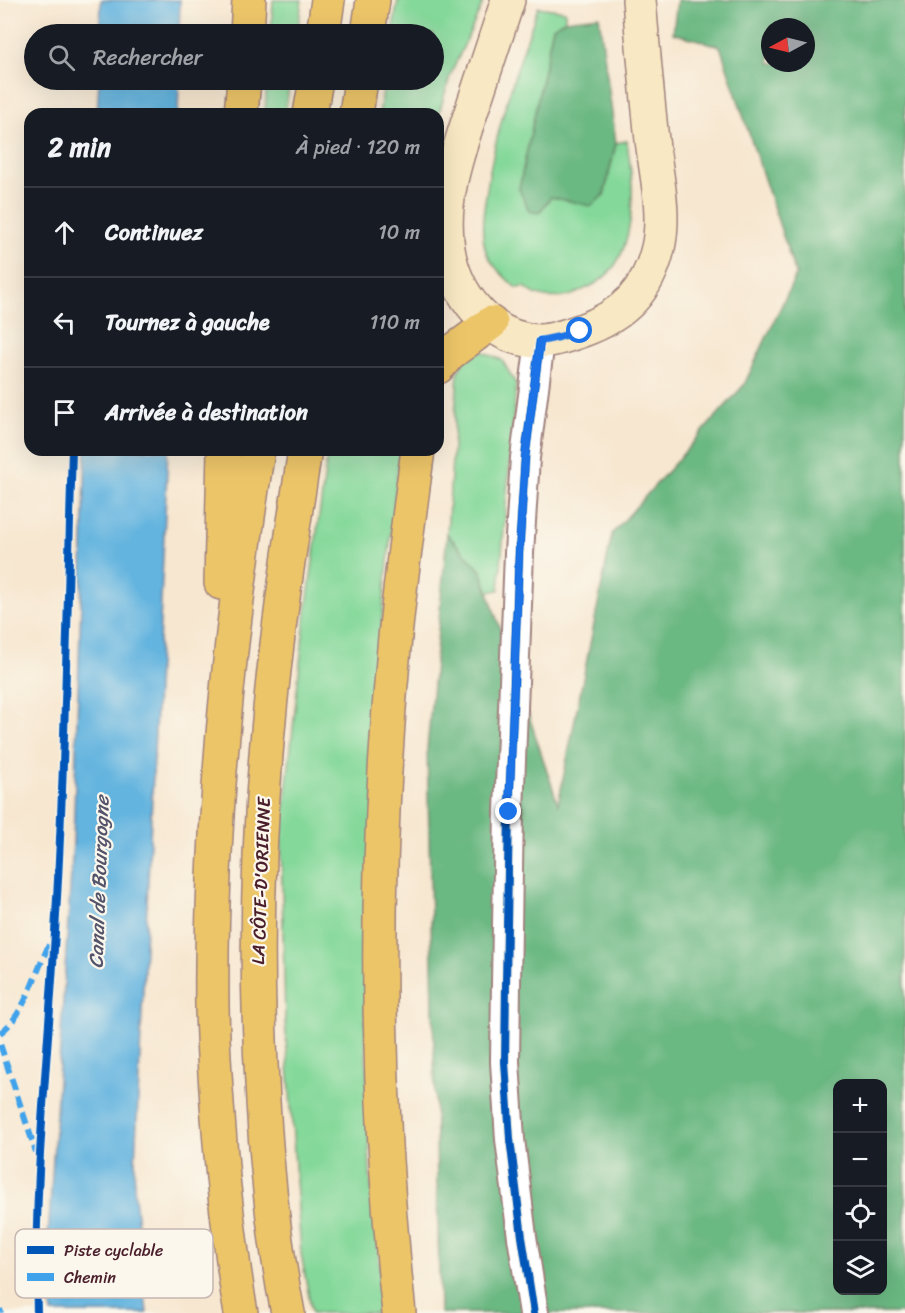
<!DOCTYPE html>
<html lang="fr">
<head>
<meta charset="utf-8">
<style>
	:root { --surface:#171b24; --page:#242831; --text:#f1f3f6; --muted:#9ea1a6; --line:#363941 }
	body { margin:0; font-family:Sriracha,sans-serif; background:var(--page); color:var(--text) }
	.controls { position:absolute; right:18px; bottom:18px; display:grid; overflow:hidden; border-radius:12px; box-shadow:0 6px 24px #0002 }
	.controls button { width:54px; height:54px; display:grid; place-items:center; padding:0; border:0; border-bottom:2px solid var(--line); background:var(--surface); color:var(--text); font:30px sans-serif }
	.compass { position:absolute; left:761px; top:18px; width:54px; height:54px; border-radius:50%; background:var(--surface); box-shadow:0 6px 24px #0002; rotate:263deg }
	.stop { position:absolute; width:18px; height:18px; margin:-14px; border:4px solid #1a73e8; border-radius:50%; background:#fff }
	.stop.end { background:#1a73e8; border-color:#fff; box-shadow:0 2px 6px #0008 }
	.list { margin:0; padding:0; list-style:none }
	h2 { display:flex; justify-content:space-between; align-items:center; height:78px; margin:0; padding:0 24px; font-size:26px }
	h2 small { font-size:20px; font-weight:400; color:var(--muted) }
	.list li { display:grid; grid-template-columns:39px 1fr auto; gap:18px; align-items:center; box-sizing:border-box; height:90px; padding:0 24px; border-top:2px solid var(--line) }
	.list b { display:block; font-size:22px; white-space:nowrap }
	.list em { font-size:20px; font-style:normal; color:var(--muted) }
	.icon { flex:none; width:33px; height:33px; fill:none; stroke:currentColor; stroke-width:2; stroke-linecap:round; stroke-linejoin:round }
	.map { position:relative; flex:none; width:905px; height:1313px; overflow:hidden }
	.search { position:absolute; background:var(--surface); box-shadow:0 6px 24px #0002; left:24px; top:24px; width:420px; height:66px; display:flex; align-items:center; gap:15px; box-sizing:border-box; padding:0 21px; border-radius:33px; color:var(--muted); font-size:22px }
	.panel { position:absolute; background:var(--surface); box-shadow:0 6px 24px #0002; left:24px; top:108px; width:420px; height:348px; border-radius:18px }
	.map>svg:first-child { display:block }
</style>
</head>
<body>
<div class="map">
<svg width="905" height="1313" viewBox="0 0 905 1313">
	<rect width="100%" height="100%" fill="#fbf7ec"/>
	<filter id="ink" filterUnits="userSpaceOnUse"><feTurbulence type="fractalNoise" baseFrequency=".0167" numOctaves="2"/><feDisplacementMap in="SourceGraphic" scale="12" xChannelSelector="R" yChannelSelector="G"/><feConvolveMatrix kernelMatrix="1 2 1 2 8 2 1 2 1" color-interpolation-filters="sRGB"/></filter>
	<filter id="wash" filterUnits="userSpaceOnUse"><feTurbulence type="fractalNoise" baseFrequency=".008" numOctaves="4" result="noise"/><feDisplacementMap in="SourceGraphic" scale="24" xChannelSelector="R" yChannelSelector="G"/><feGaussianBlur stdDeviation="1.35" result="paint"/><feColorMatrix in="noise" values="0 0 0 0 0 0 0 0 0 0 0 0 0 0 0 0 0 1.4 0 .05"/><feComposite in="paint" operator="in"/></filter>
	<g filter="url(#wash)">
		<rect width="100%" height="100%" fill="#f7e7d0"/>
		<!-- green -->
		<g fill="#84d89a" stroke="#677c62" stroke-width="1.5">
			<polygon points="273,0 302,0 297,34 271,34"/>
			<polygon points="398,0 483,0 481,8 450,76 438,116 438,114 379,114 385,80 434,80 434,34 392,34"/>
			<path d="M538,7L565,11V20L553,27L519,189L539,213L551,197L591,205L604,195L616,143L627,141C629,159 633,179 632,197C631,232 624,271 589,287C582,290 575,295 568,296C551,299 538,299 525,287L516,288C505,277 489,264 485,248C480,229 484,208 487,189C496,126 518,66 538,7Z"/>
			<polygon points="267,80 290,80 285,114 265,114"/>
			<polygon points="481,351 502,360 516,384 499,590 489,592 481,571 447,534 458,372 466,357"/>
			<polygon points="328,450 400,450 382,619 365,1016 370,1173 385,1313 312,1313 301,1254 285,1020 281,840 303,635"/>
		</g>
		<!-- forest -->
		<g fill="#6bb882" stroke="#5a6c56" stroke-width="1.5" fill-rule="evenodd">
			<path d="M677,0H905V1313H440L427,749L447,534L481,571L558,804L612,534L744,385L796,275L720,46L673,33ZM770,27H806V63H770ZM838,1084H882V1290H838Z"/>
			<polygon points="599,16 616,143 604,195 591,206 551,197 539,213 529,211 519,189 553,27 565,20"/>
		</g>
		<!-- water -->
		<g fill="#64b4df" stroke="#576a85" stroke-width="1.5">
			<polygon points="101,0 180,0 179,34 100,34"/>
			<polygon points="99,80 179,80 178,114 97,114"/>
			<polygon points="86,450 168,450 134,1186 147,1313 52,1313 50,1297 48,1239 73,842"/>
		</g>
	</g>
	<g filter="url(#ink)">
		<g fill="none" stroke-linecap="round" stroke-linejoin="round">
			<defs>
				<polyline id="minor" points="534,1313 522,1237 510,1139 505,1062 506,983 509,812 519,553 525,458 540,341"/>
				<path id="secondary" d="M508,0C497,34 485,69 474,103C459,150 440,198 448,249C455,293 489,340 539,341C553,341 569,335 583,330C624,315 648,291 658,248C666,213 656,174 652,140C647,93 643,47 639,0"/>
				<g id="motorway">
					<polyline points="247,34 249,0"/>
					<polyline points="323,34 328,0"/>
					<polyline points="368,34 373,0"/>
					<polyline points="241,114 244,80"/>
					<polyline points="310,114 316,80"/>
					<polyline points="356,114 361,80"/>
					<polyline points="438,367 449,354 491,323"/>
					<polyline points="221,583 224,450"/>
					<path d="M241,1313C233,1268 228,1223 223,1178C218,1121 213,1063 212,1006C210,820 229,634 258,450"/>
					<path d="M288,1313C274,1243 267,1172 263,1101C255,974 257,847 269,720C277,630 291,540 305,450"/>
					<path d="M399,1313C375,1094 374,867 394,648C400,582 409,516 418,450"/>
				</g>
			</defs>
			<!-- minor casing -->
			<use href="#minor" stroke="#a0837e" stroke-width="32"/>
			<!-- secondary casing -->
			<use href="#secondary" stroke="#a0837e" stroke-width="36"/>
			<!-- motorway casing -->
			<use href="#motorway" stroke="#a0837e" stroke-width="36"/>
			<!-- minor -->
			<use href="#minor" stroke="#fff" stroke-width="28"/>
			<!-- secondary -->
			<use href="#secondary" stroke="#f8e8c3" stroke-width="33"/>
			<!-- motorway -->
			<use href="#motorway" stroke="#edc569" stroke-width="33"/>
			<!-- quiet -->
			<g stroke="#40a2eb" stroke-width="6" stroke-dasharray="12 6" stroke-linecap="butt">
				<path d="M0,1033C26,1015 36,969 51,941"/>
				<polyline points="0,1044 36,1152"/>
				<polyline points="0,1309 1,1313"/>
			</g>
			<defs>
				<g id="cycleway">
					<path d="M37,1313C33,1186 48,1059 55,932C65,771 67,611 72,450"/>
					<polyline points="534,1313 522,1237 510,1139 505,1062 506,983 509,812 519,553 525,458 540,341"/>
				</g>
			</defs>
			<!-- cycleway casing -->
			<use href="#cycleway" stroke="#fbf7ec" stroke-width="11"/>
			<!-- cycleway -->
			<use href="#cycleway" stroke="#0057b8" stroke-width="8"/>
		</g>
	</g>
	<g fill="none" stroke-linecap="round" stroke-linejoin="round" filter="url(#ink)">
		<!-- route -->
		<polyline stroke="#1a73e8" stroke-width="8" points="509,812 519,554 525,458 540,341 559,337 580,331"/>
	</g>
	<g text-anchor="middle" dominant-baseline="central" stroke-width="4.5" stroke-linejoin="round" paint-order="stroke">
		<!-- street labels -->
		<g font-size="18" fill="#4a1f2b" stroke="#fbf7ec">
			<text transform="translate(261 881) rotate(-88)">LA CÔTE-D'ORIENNE</text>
		</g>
		<!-- water labels -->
		<g font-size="20" font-style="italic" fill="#53536a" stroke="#fbf7ec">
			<text transform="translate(99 882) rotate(-88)">Canal de Bourgogne</text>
		</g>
	</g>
	<!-- legend -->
	<rect x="15" y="1229" width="198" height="69" rx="9" fill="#fbf7ec" stroke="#c6b6b2" stroke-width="1.5"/>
	<rect x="27" y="1246" width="27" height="8" fill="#0057b8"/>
	<rect x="27" y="1273" width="27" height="8" fill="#40a2eb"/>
	<g font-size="16" fill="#4a1f2b">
		<text x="64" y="1256">Piste cyclable</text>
		<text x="64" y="1283">Chemin</text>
	</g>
</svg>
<div class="controls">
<button>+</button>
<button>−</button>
<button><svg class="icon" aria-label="locate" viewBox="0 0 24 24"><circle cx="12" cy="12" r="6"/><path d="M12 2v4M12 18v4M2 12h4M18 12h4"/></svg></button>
<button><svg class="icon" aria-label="layers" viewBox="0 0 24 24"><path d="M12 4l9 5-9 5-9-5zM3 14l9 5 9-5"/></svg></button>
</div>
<svg class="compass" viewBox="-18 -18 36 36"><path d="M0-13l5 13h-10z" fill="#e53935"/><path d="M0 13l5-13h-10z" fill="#9ea1a6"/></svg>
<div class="stop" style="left:580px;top:331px"></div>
<div class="stop end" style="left:509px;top:812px"></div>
<div class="search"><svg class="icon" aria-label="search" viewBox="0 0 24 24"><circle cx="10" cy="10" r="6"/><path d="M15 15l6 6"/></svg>Rechercher</div>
<section class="panel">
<h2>2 min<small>À pied · 120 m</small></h2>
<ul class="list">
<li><svg class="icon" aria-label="ahead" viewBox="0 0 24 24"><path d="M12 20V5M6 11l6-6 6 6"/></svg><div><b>Continuez</b></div><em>10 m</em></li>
<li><svg class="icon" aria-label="left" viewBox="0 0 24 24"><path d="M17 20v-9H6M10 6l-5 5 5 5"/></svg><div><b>Tournez à gauche</b></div><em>110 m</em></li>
<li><svg class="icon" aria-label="arrive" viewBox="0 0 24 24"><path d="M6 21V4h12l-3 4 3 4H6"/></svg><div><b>Arrivée à destination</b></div></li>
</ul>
</section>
</div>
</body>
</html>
